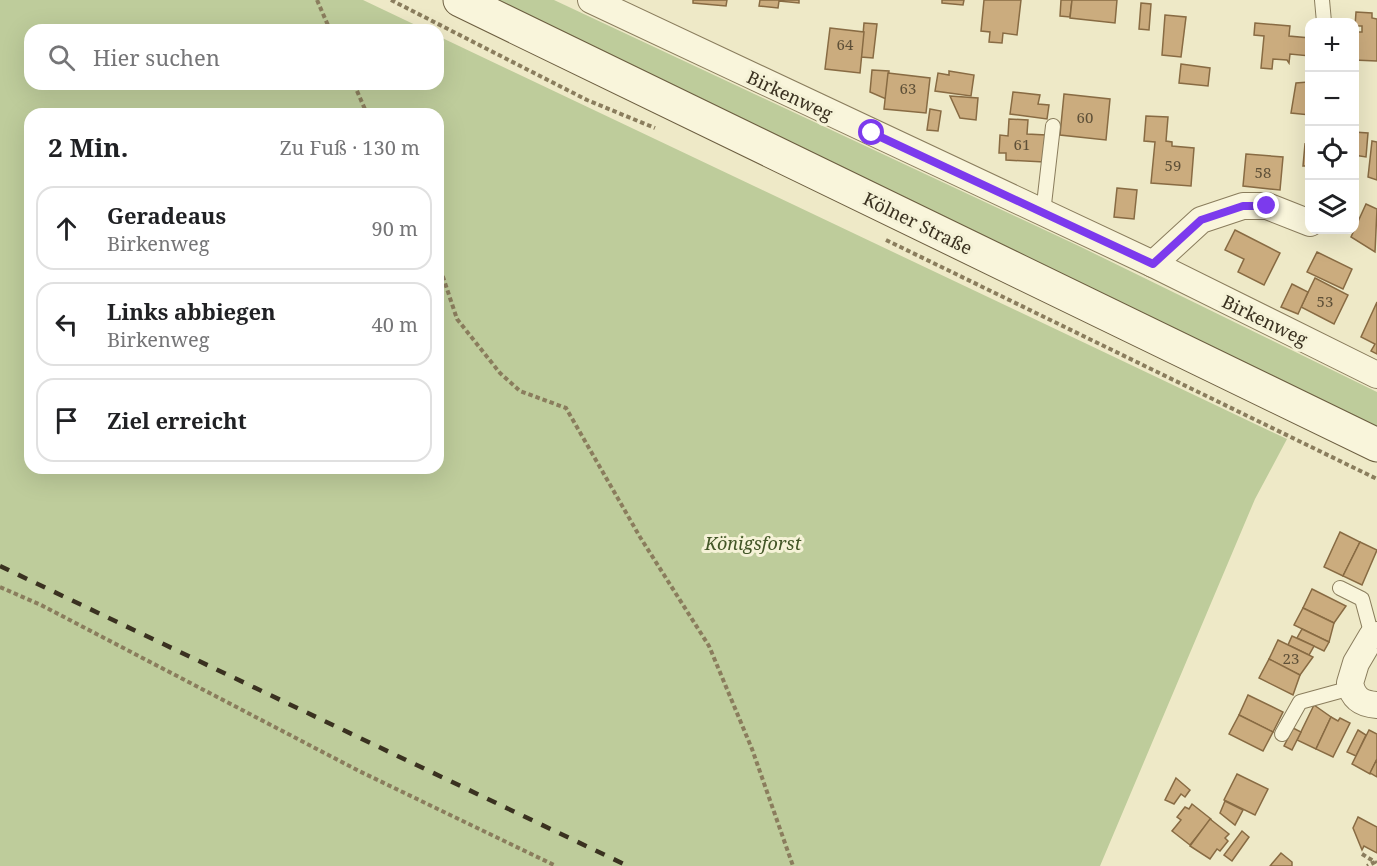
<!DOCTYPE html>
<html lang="de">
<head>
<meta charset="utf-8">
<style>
	:root { --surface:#fff; --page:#f2f2f2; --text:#202124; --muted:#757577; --line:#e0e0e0 }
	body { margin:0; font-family:"Noto Serif",serif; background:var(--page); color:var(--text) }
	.controls { position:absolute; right:18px; top:18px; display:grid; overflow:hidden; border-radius:12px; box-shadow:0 6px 24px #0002 }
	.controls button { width:54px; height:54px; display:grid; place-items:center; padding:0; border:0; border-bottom:2px solid var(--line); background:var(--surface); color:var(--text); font:30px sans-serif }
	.stop { position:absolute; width:18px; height:18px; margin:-14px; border:4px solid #7c3aed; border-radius:50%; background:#fff }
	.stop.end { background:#7c3aed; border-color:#fff; box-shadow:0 2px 6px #0008 }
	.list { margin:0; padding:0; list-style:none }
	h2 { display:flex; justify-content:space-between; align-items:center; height:78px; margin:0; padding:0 24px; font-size:26px }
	h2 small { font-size:20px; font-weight:400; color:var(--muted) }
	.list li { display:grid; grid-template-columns:39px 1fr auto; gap:18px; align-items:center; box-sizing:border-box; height:84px; margin:0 12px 12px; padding:0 12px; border:2px solid var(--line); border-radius:18px }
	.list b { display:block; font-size:22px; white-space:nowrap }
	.list p { margin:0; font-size:20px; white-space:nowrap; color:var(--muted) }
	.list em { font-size:20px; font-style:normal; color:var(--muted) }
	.icon { flex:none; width:33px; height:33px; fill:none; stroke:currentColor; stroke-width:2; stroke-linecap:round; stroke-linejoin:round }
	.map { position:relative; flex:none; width:1377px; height:866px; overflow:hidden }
	.search { position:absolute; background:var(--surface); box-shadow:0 6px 24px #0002; left:24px; top:24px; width:420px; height:66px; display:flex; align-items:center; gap:15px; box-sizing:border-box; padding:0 21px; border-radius:18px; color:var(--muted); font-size:22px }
	.panel { position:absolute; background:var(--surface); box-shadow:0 6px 24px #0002; left:24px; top:108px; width:420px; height:366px; border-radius:18px }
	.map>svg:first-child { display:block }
</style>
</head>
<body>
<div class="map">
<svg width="1377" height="866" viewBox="0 0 1377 866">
	<rect width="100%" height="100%" fill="#eee9c7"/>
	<!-- green -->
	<g fill="#becc9b" fill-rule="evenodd">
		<path d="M0,0H363L426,30H30V84H438V36L1287,439L1255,499L1100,866H0ZM30,114H438V468H30Z"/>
		<polygon points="493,0 554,0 1081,247 1377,392 1377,429"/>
	</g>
	<!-- building -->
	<g fill="#cbac7e" stroke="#886b43" stroke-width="1.5">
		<polygon points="693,0 727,0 726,6 693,3"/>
		<polygon points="760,0 799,0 799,3 779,1 778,8 759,6"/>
		<polygon points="942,0 964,0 963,5 942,3"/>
		<polygon points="984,0 1021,0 1017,35 1003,33 1002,43 989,42 990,32 981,31"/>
		<polygon points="1061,0 1072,0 1070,17 1060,16"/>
		<polygon points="1072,0 1117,0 1115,23 1070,18"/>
		<polygon points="1141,3 1151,4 1149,30 1139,29"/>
		<polygon points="1356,12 1372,13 1372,18 1377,19 1377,61 1354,60 1355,32 1362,32 1362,26 1355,26"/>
		<polygon points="1165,15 1186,17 1181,57 1162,55"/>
		<polygon points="864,23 877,24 873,58 861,57"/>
		<polygon points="1255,23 1290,26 1289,36 1310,38 1310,56 1290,54 1289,63 1287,60 1273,59 1272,69 1261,68 1264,36 1254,35"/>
		<polygon points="830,28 864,32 860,73 825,69"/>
		<polygon points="1181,64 1210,68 1208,86 1179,83"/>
		<polygon points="872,70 889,71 886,99 870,92"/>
		<polygon points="949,71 974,75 971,96 935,91 938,73 949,75"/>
		<polygon points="888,73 930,78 926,113 884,109"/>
		<polygon points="1308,82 1310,115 1291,113 1296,83"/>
		<polygon points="1013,92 1040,95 1038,104 1049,105 1047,119 1010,114"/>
		<polygon points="1064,94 1110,99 1106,140 1060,135"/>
		<polygon points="950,96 978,98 976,120 960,118"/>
		<polygon points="930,109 941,111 938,131 927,130"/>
		<polygon points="1146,116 1168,117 1166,141 1172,142 1172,146 1194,148 1191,186 1151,183 1155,142 1144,141"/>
		<polygon points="1009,119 1028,120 1027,134 1046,135 1044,162 1006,160 1006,153 999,153 1000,135 1008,136"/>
		<polygon points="1354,132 1368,133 1366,157 1354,155"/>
		<polygon points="1372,141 1377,142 1377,180 1368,177"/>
		<polygon points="1305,144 1310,145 1310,166 1303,166"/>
		<polygon points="1246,154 1283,157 1280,190 1243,186"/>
		<polygon points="1117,188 1137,190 1134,219 1114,217"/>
		<polygon points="1366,204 1377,209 1375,252 1351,237"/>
		<polygon points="1235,230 1280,253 1264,285 1238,272 1244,259 1225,250"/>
		<polygon points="1317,252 1352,269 1343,289 1307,272"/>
		<polygon points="1315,278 1348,295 1334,324 1301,307"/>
		<polygon points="1292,284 1308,292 1298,314 1281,307"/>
		<polygon points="1377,302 1377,354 1371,351 1375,344 1361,337"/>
		<polygon points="1340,532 1360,542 1343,576 1324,567"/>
		<polygon points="1360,542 1377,550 1362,585 1343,576"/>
		<polygon points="1312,589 1346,606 1334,623 1303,608"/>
		<polygon points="1303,608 1334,623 1329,642 1294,625"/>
		<polygon points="1302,629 1329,642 1324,651 1297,638"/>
		<polygon points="1292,636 1314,646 1309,655 1288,645"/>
		<polygon points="1278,640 1313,657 1300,675 1269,659"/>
		<polygon points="1269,659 1300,675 1293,695 1259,678"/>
		<polygon points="1248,695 1283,712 1273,732 1239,715"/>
		<polygon points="1314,705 1331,717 1316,749 1297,740"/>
		<polygon points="1239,715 1273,732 1263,751 1229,734"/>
		<polygon points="1331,717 1338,721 1340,718 1350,723 1333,757 1316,749"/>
		<polygon points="1293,728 1301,732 1292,750 1284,746"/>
		<polygon points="1358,730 1366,735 1356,756 1347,752"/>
		<polygon points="1369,730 1377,734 1377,759 1370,774 1352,764"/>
		<polygon points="1377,759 1377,777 1370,773"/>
		<polygon points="1237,774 1268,789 1255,815 1224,800"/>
		<polygon points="1176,778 1190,790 1185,797 1181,794 1174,804 1165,800"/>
		<polygon points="1225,801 1243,810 1235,825 1220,813"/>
		<polygon points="1192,804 1211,819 1190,845 1172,831 1181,820 1177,817 1185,807 1189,809"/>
		<polygon points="1358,817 1377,827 1377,853 1364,846 1362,850 1353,828"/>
		<polygon points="1210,819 1229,834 1225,838 1228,841 1220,851 1217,849 1210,859 1190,846"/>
		<polygon points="1242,831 1249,837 1232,861 1224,855"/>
		<polygon points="1281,853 1292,862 1292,866 1270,866"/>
	</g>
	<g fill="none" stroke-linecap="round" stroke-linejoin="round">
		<defs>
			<g id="service">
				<polyline points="1322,0 1324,22"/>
				<polyline points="1043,213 1053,126"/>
				<polyline points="1340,588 1362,599 1372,636"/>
				<polyline points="1282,734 1300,702 1351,688"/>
			</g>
			<g id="minor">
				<polyline points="591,0 1153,264 1377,375"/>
				<polyline points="1153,264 1201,220 1243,206 1267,206 1310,223"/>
				<path d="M1377,635L1372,636L1356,663L1350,683C1353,699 1362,704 1377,705"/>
			</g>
			<polyline id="secondary" points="460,0 1377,445"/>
		</defs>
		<!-- service casing -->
		<use href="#service" stroke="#8a7d5d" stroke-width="16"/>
		<!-- minor casing -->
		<use href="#minor" stroke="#8a7d5d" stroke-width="28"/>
		<!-- secondary casing -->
		<use href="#secondary" stroke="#6c5e40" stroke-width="35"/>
		<!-- path -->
		<g stroke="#8a7d5d" stroke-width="4" stroke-dasharray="4.5 3" stroke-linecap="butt">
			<polyline points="317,0 330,30"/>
			<polyline points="391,0 587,100 655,128"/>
			<polyline points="354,84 367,114"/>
			<polyline points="886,240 1377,479"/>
			<polyline points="438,262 457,319 500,373 520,391 566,408 640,537 709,646 752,749 793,866"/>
			<polyline points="0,587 41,605 359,771 556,866"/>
			<polyline points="1362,854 1375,862 1367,866"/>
		</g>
		<!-- service -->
		<use href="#service" stroke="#f9f5db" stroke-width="14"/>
		<!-- minor -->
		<use href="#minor" stroke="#f9f5db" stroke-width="26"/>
		<!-- secondary -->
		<use href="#secondary" stroke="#f9f5db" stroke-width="33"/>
		<!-- rail -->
		<polyline stroke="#3a3120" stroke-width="4.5" stroke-dasharray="10 10" stroke-linecap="butt" points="0,566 628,866"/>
	</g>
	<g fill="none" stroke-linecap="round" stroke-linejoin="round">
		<!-- route -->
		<polyline stroke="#7c3aed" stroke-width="8" points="872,133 1153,264 1201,220 1243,206 1267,206"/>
	</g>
	<g text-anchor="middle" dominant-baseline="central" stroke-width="6" stroke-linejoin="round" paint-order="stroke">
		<!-- number labels -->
		<g font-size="15" fill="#5e5038">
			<text x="845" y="44">64</text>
			<text x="908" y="88">63</text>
			<text x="1085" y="117">60</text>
			<text x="1022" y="144">61</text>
			<text x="1173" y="165">59</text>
			<text x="1263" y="172">58</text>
			<text x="1325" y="301">53</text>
			<text x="1291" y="658">23</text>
		</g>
		<!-- street labels -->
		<g font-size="18" fill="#3a3120" stroke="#f5f2d7">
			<text transform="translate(790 95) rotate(25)">Birkenweg</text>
			<text transform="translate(918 223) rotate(26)">Kölner Straße</text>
			<text transform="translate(1265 320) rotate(26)">Birkenweg</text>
		</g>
		<!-- park labels -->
		<g font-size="18" font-style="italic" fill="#425627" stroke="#f5f2d7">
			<text x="753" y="543">Königsforst</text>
		</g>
	</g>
</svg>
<div class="controls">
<button>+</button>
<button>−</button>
<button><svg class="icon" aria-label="locate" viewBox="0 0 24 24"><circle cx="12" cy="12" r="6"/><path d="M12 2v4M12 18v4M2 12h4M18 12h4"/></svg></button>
<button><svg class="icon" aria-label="layers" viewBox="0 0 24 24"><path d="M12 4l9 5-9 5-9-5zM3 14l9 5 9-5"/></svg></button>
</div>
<div class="stop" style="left:872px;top:133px"></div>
<div class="stop end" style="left:1267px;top:206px"></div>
<div class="search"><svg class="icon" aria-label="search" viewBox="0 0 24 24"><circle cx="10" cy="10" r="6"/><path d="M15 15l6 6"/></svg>Hier suchen</div>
<section class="panel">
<h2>2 Min.<small>Zu Fuß · 130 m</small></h2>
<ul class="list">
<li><svg class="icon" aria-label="ahead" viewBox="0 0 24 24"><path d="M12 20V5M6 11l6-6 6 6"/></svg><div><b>Geradeaus</b><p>Birkenweg</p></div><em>90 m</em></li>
<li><svg class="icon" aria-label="left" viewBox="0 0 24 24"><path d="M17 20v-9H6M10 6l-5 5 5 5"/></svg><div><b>Links abbiegen</b><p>Birkenweg</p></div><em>40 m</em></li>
<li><svg class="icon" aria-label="arrive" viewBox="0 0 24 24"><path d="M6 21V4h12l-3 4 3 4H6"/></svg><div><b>Ziel erreicht</b></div></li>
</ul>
</section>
</div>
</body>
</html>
